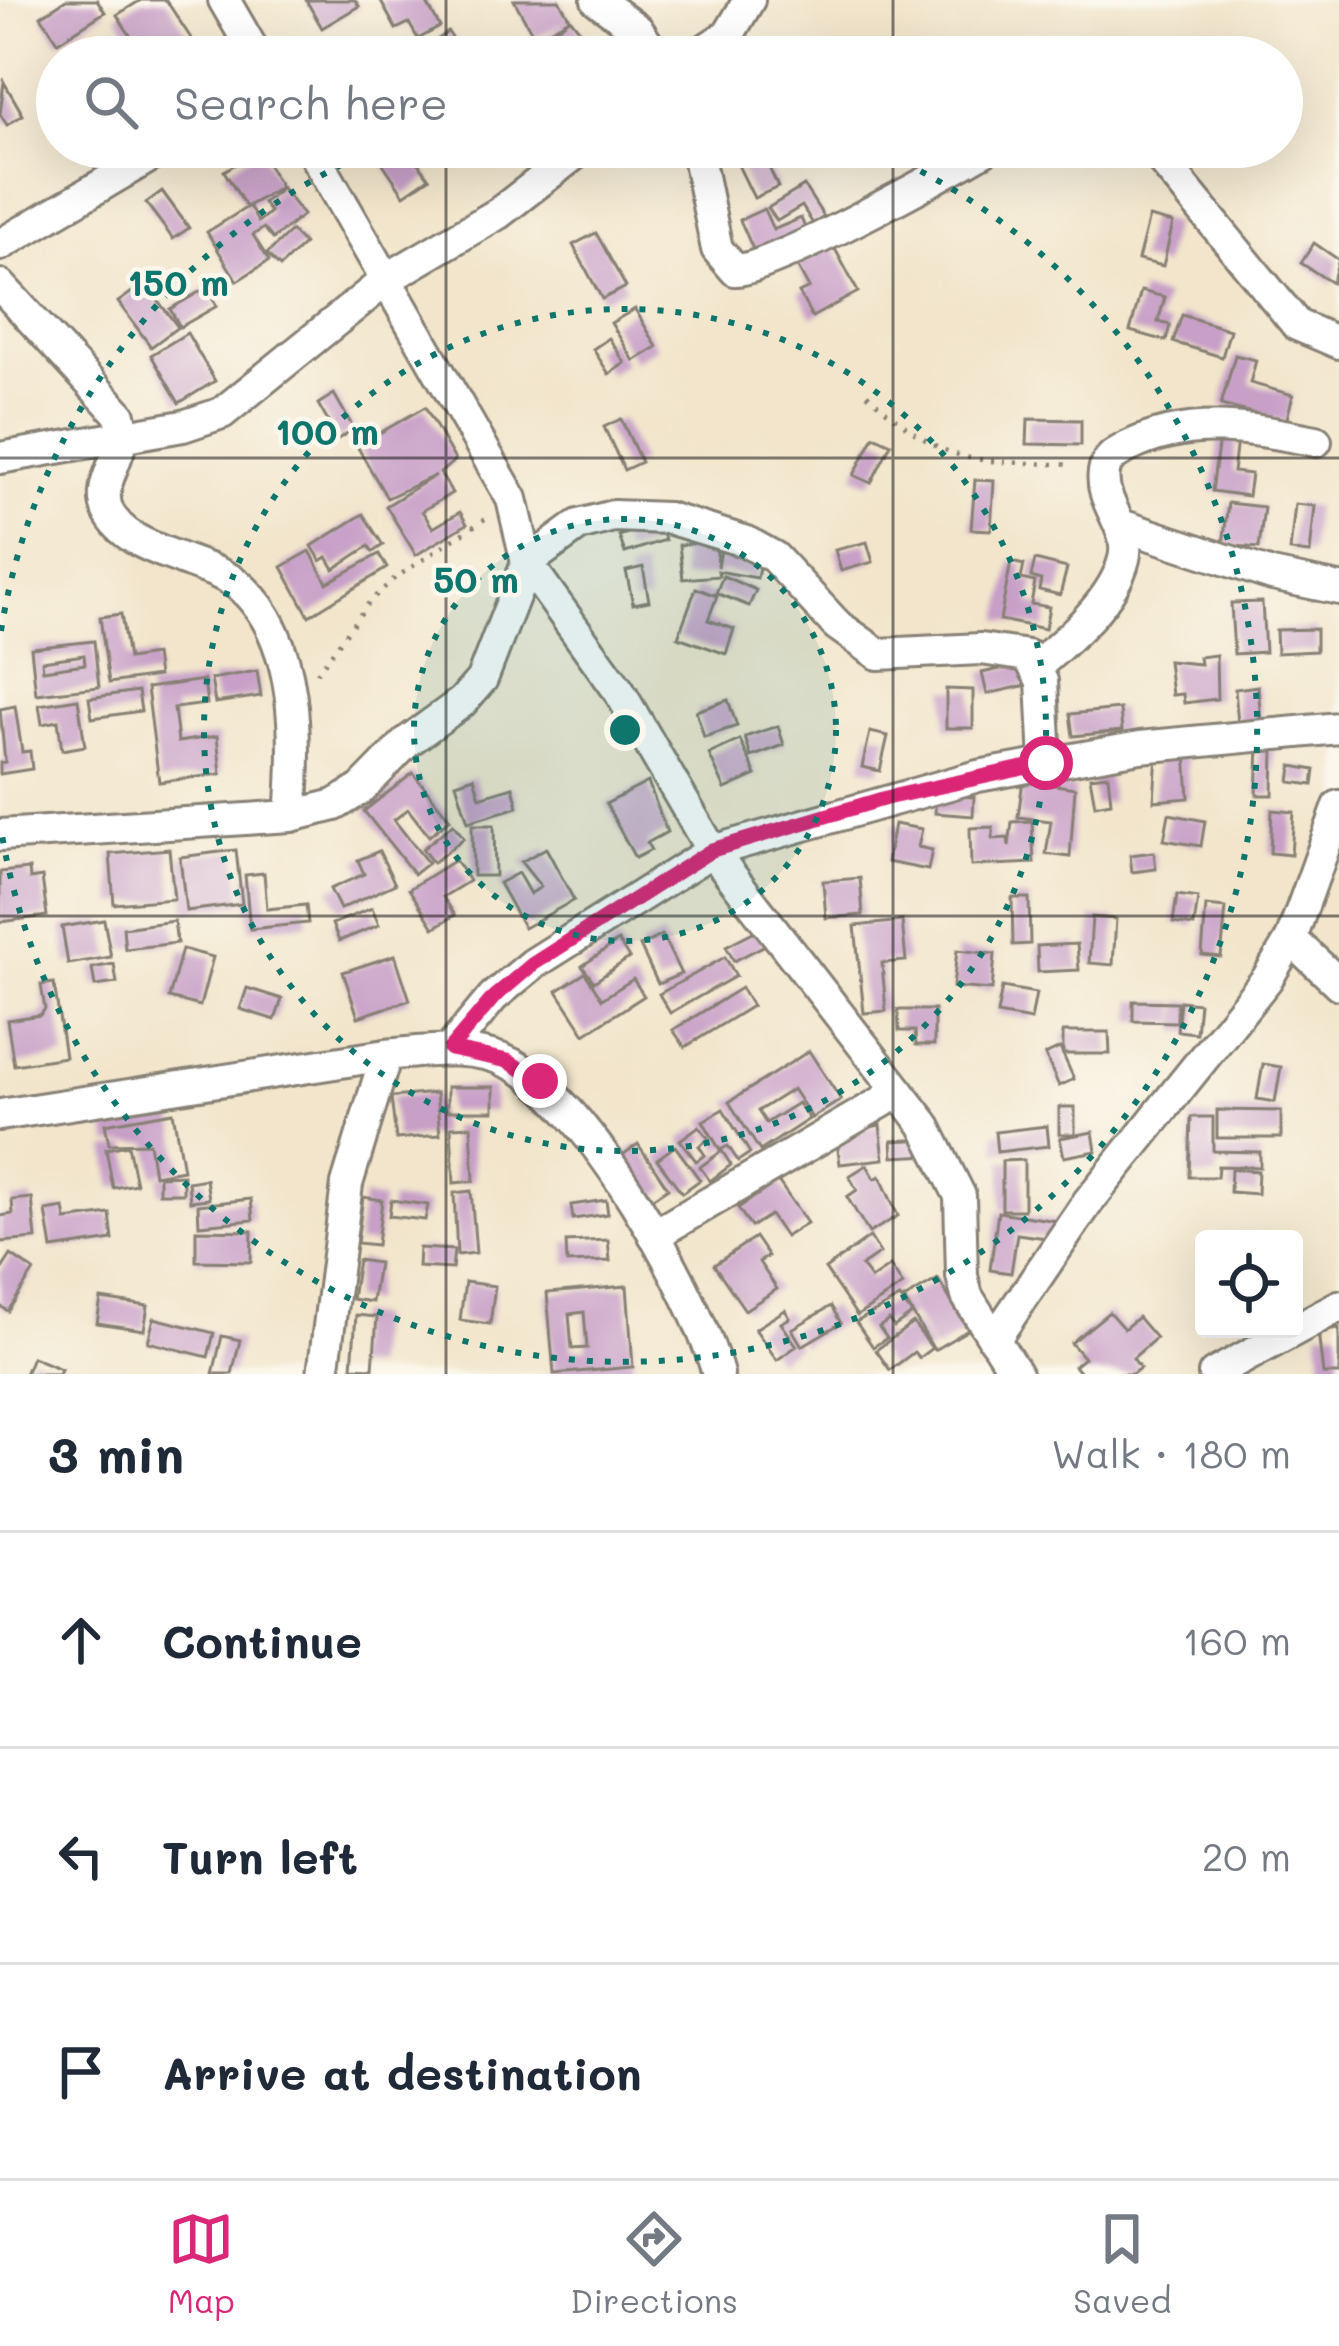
<!DOCTYPE html>
<html lang="en">
<head>
<meta charset="utf-8">
<style>
	:root { --surface:#fff; --page:#f2f2f3; --text:#1f2937; --muted:#747a83; --line:#e0e1e3; --accent:#db2777 }
	body { margin:0; font-family:Mali,sans-serif; background:var(--page); color:var(--text) }
	.controls { position:absolute; right:36px; bottom:36px; display:grid; overflow:hidden; border-radius:12px; box-shadow:0 12px 48px #0002 }
	.controls button { width:108px; height:108px; display:grid; place-items:center; padding:0; border:0; border-bottom:3px solid var(--line); background:var(--surface); color:var(--text); font:60px sans-serif }
	.stop { position:absolute; width:36px; height:36px; margin:-27px; border:9px solid #db2777; border-radius:50%; background:#fff }
	.stop.end { background:#db2777; border-color:#fff; box-shadow:0 3px 12px #0008 }
	.list { margin:0; padding:0; list-style:none }
	h2 { display:flex; justify-content:space-between; align-items:center; height:156px; margin:0; padding:0 48px; font-size:51px }
	h2 small { font-size:39px; font-weight:400; color:var(--muted) }
	.list li { display:grid; grid-template-columns:78px 1fr auto; gap:36px; align-items:center; box-sizing:border-box; height:216px; padding:0 48px; border-top:3px solid var(--line) }
	.list b { display:block; font-size:45px; white-space:nowrap }
	.list em { font-size:39px; font-style:normal; color:var(--muted) }
	.icon { flex:none; width:66px; height:66px; fill:none; stroke:currentColor; stroke-width:2; stroke-linecap:round; stroke-linejoin:round }
	.map { position:relative; flex:none; width:1339px; height:1374px; overflow:hidden }
	.search { position:absolute; background:var(--surface); box-shadow:0 12px 48px #0002; left:36px; right:36px; top:36px; height:132px; display:flex; align-items:center; gap:30px; box-sizing:border-box; padding:0 42px; border-radius:66px; color:var(--muted); font-size:45px }
	.sheet { height:804px; background:var(--surface) }
	nav { display:flex; justify-content:space-around; align-items:center; box-sizing:border-box; height:168px; border-top:3px solid var(--line); background:var(--surface); font-size:33px; color:var(--muted) }
	nav a { display:grid; justify-items:center; gap:6px }
	nav .on { color:var(--accent) }
	.map>svg:first-child { display:block }
</style>
</head>
<body>
<div class="map">
<svg width="1339" height="1374" viewBox="0 0 1339 1374">
	<rect width="100%" height="100%" fill="#fbf7ec"/>
	<filter id="ink" filterUnits="userSpaceOnUse"><feTurbulence type="fractalNoise" baseFrequency=".00833" numOctaves="2"/><feDisplacementMap in="SourceGraphic" scale="24" xChannelSelector="R" yChannelSelector="G"/><feConvolveMatrix kernelMatrix="1 2 1 2 8 2 1 2 1" color-interpolation-filters="sRGB"/></filter>
	<filter id="wash" filterUnits="userSpaceOnUse"><feTurbulence type="fractalNoise" baseFrequency=".004" numOctaves="4" result="noise"/><feDisplacementMap in="SourceGraphic" scale="48" xChannelSelector="R" yChannelSelector="G"/><feGaussianBlur stdDeviation="2.7" result="paint"/><feColorMatrix in="noise" values="0 0 0 0 0 0 0 0 0 0 0 0 0 0 0 0 0 1.4 0 .05"/><feComposite in="paint" operator="in"/></filter>
	<g filter="url(#wash)">
		<rect width="100%" height="100%" fill="#f2e5cb"/>
		<g id="blocks">
			<!-- building -->
			<g fill="#c79fc7" fill-rule="evenodd">
				<polygon points="66,0 97,0 105,12 58,42 41,16"/>
				<polygon points="141,0 166,0 198,49 186,57 144,57 117,15"/>
				<polygon points="306,0 355,0 359,6 322,28"/>
				<polygon points="380,0 425,0 440,27 418,39 409,23 396,29"/>
				<polygon points="514,0 559,0 570,19 535,38"/>
				<polygon points="570,18 586,38 562,57 555,53 546,57 537,45"/>
				<polygon points="448,32 457,45 441,57 413,57"/>
				<polygon points="4,82 23,115 7,125 0,114"/>
				<polygon points="378,147 407,147 429,178 404,195 374,150"/>
				<polygon points="761,147 796,147 766,161 778,187 754,198 735,159"/>
				<polygon points="259,150 281,187 246,207 224,171"/>
				<polygon points="804,186 824,217 813,224 802,206 777,221 768,208"/>
				<polygon points="282,188 303,215 273,239 264,228 253,235 269,261 237,281 207,232 249,206 258,222 270,212 263,203"/>
				<polygon points="162,191 189,228 173,239 146,203"/>
				<polygon points="764,209 773,230 801,218 808,236 757,258 740,220"/>
				<polygon points="1149,217 1173,223 1163,266 1138,260"/>
				<polygon points="291,231 304,244 280,267 267,254"/>
				<polygon points="596,233 626,287 602,299 573,245"/>
				<polygon points="1314,243 1339,260 1332,283 1301,263"/>
				<polygon points="833,245 858,292 812,317 799,293 809,288 796,264"/>
				<polygon points="160,272 171,287 156,298 178,327 151,347 118,302"/>
				<polygon points="206,288 217,306 180,327 170,309"/>
				<polygon points="1141,291 1165,297 1158,322 1170,325 1166,341 1130,331"/>
				<polygon points="635,309 657,347 634,361 611,323"/>
				<polygon points="1182,315 1230,330 1222,357 1173,342"/>
				<polygon points="187,333 215,381 179,403 151,355"/>
				<polygon points="609,338 625,363 609,374 593,349"/>
				<polygon points="1235,355 1256,360 1250,383 1293,395 1286,422 1221,405"/>
				<polygon points="334,394 354,429 338,439 318,404"/>
				<polygon points="425,407 455,460 440,473 452,493 422,511 433,528 460,512 467,524 416,555 386,506 436,475 387,498 357,446"/>
				<polygon points="621,419 641,462 624,470 604,427"/>
				<polygon points="1028,419 1081,420 1081,445 1027,444"/>
				<polygon points="874,436 891,444 871,483 854,475"/>
				<polygon points="1219,438 1237,440 1233,472 1251,474 1248,496 1212,491"/>
				<polygon points="975,480 994,481 991,530 971,529"/>
				<polygon points="1228,503 1264,507 1259,548 1223,545"/>
				<polygon points="1295,504 1315,506 1310,553 1290,551"/>
				<polygon points="363,514 383,545 373,552 369,546 334,569 327,557 321,561 312,546"/>
				<polygon points="660,522 665,540 625,553 619,536"/>
				<polygon points="716,541 718,567 721,550 761,557 757,578 718,571 719,576 683,579 679,545"/>
				<polygon points="867,542 873,562 841,571 835,550"/>
				<polygon points="310,551 327,583 379,554 387,568 309,616 282,567"/>
				<polygon points="1035,560 1067,568 1060,595 1039,590 1041,580 1031,577"/>
				<polygon points="1011,562 1024,565 1021,579 1035,582 1031,604 1049,607 1045,629 1000,620"/>
				<polygon points="643,567 649,601 633,604 626,571"/>
				<polygon points="723,576 756,590 749,606 716,593"/>
				<polygon points="696,588 717,596 708,620 734,629 726,654 678,637"/>
				<polygon points="1262,602 1265,652 1234,654 1231,603"/>
				<polygon points="121,614 128,659 155,655 158,676 109,683 100,617"/>
				<polygon points="1316,629 1316,651 1277,653 1276,630"/>
				<path d="M94,641L99,687L36,694L31,648ZM84,655L85,664L43,670L42,661Z"/>
				<polygon points="1216,655 1217,699 1184,703 1183,694 1172,695 1168,661 1200,664 1199,657"/>
				<polygon points="1027,663 1032,684 987,694 982,673"/>
				<polygon points="257,671 261,696 215,703 211,679"/>
				<polygon points="204,680 207,704 174,708 178,742 217,736 221,774 159,782 147,688"/>
				<polygon points="1258,686 1261,721 1238,724 1235,689"/>
				<polygon points="946,689 973,690 973,728 946,728"/>
				<polygon points="138,691 141,711 92,718 89,698"/>
				<polygon points="78,699 85,746 62,750 58,721 42,724 39,705"/>
				<polygon points="728,700 737,726 704,737 696,711"/>
				<polygon points="15,706 22,752 30,751 32,769 0,774 0,763 5,762 0,709"/>
				<polygon points="1120,709 1122,731 1073,736 1070,714"/>
				<polygon points="778,726 784,745 751,757 745,737"/>
				<polygon points="870,732 888,736 880,771 862,767"/>
				<polygon points="740,740 756,775 725,789 709,754"/>
				<polygon points="1259,747 1274,748 1273,795 1257,795"/>
				<polygon points="1186,752 1189,798 1154,801 1157,754"/>
				<polygon points="1292,766 1315,770 1313,785 1290,782"/>
				<polygon points="413,773 450,819 429,836 408,809 394,820 428,863 414,874 364,811"/>
				<polygon points="1108,775 1111,802 1095,805 1090,777"/>
				<polygon points="474,777 480,797 513,787 518,807 468,822 456,783"/>
				<polygon points="1023,780 1075,788 1070,857 1046,854 1051,821 1018,817"/>
				<polygon points="648,782 667,832 647,843 651,850 635,858 606,804"/>
				<polygon points="936,795 974,797 973,816 935,813"/>
				<polygon points="1272,810 1294,812 1291,855 1270,853"/>
				<polygon points="1169,814 1205,821 1201,846 1164,840"/>
				<polygon points="1032,821 1034,863 971,866 970,828 993,827 993,839 1008,838 1009,846 1012,822"/>
				<polygon points="453,824 464,838 433,863 422,849"/>
				<polygon points="894,824 922,829 918,847 932,850 928,870 887,862"/>
				<polygon points="472,825 494,825 495,876 473,876"/>
				<polygon points="546,848 574,900 524,928 499,883 518,873 530,894 541,887 521,862"/>
				<polygon points="169,849 174,899 114,904 110,854"/>
				<polygon points="236,850 242,904 186,911 180,857"/>
				<polygon points="379,851 395,884 340,909 330,889 364,874 358,860"/>
				<polygon points="1154,852 1156,869 1132,872 1130,855"/>
				<polygon points="455,860 469,881 443,897 455,915 434,928 409,889"/>
				<polygon points="29,869 30,879 42,877 47,916 0,922 0,872"/>
				<polygon points="264,873 267,909 306,905 308,923 250,929 245,875"/>
				<polygon points="860,878 863,915 826,918 823,881"/>
				<polygon points="1177,895 1198,898 1194,926 1173,923"/>
				<polygon points="1012,898 1029,898 1030,944 1013,945"/>
				<polygon points="1206,906 1226,908 1221,957 1202,955"/>
				<polygon points="372,908 379,925 339,941 332,924"/>
				<polygon points="1092,917 1116,919 1113,965 1089,963"/>
				<polygon points="104,920 111,957 68,964 62,927"/>
				<polygon points="174,921 177,943 125,949 123,928"/>
				<polygon points="902,921 906,961 882,963 886,1011 864,1013 855,926"/>
				<polygon points="757,930 765,945 734,961 726,946"/>
				<polygon points="662,935 681,974 658,984 640,946"/>
				<polygon points="618,941 629,958 594,982 582,966"/>
				<polygon points="1077,944 1079,970 1038,972 1037,946"/>
				<polygon points="182,949 213,957 200,1006 169,998"/>
				<polygon points="957,950 995,954 992,990 953,987"/>
				<polygon points="395,955 410,1000 358,1017 343,972"/>
				<polygon points="725,957 736,976 670,1013 659,994"/>
				<polygon points="114,964 117,983 95,986 92,968"/>
				<polygon points="585,973 602,999 633,979 644,996 585,1034 557,991"/>
				<polygon points="54,983 65,1057 14,1065 7,1020 40,1015 45,1009 41,985"/>
				<polygon points="1002,987 1036,993 1031,1020 997,1014"/>
				<polygon points="247,988 282,999 275,1020 240,1009"/>
				<polygon points="741,988 752,1006 685,1047 673,1030"/>
				<polygon points="1133,1001 1177,1002 1177,1022 1133,1021"/>
				<polygon points="1180,1001 1199,1003 1196,1033 1177,1031"/>
				<polygon points="898,1010 934,1010 934,1045 916,1045 915,1031 899,1031"/>
				<polygon points="1063,1032 1109,1032 1110,1054 1063,1054"/>
				<polygon points="1060,1048 1074,1079 1059,1086 1045,1055"/>
				<polygon points="809,1051 841,1100 812,1118 793,1089 758,1111 766,1123 798,1103 809,1119 760,1151 729,1102"/>
				<polygon points="1263,1064 1281,1067 1275,1102 1257,1099"/>
				<rect x="447" y="1087" width="47" height="24"/>
				<polygon points="436,1093 440,1135 396,1139 391,1097"/>
				<rect x="1059" y="1107" width="16" height="27"/>
				<polygon points="723,1109 750,1153 738,1161 728,1146 720,1150 703,1121"/>
				<polygon points="1217,1110 1281,1111 1281,1138 1217,1138"/>
				<polygon points="173,1112 183,1170 154,1175 149,1143 109,1144 105,1124"/>
				<polygon points="1191,1117 1213,1117 1213,1151 1260,1152 1260,1167 1218,1166 1217,1177 1189,1177"/>
				<polygon points="880,1125 884,1159 840,1164 836,1134"/>
				<polygon points="471,1126 474,1181 454,1183 451,1127"/>
				<polygon points="699,1126 709,1139 699,1146 705,1155 696,1161 680,1140"/>
				<polygon points="1047,1126 1049,1146 997,1152 995,1132"/>
				<polygon points="1093,1132 1096,1151 1064,1157 1060,1138"/>
				<polygon points="929,1139 930,1155 893,1157 892,1141"/>
				<polygon points="638,1144 668,1188 641,1206 611,1163"/>
				<polygon points="128,1145 136,1184 113,1188 106,1149"/>
				<polygon points="675,1146 700,1180 682,1193 657,1159"/>
				<polygon points="722,1151 731,1165 710,1181 700,1167"/>
				<polygon points="1024,1160 1024,1210 1002,1210 1002,1161"/>
				<polygon points="867,1165 875,1179 880,1176 898,1216 869,1233 847,1197 857,1190 849,1176"/>
				<polygon points="1231,1169 1258,1171 1257,1194 1230,1192"/>
				<polygon points="183,1175 183,1193 159,1193 159,1176"/>
				<polygon points="206,1179 209,1199 190,1201 188,1182"/>
				<polygon points="778,1181 807,1223 785,1237 770,1215 751,1227 738,1208"/>
				<polygon points="471,1191 476,1253 457,1255 454,1193"/>
				<polygon points="363,1197 382,1200 377,1245 357,1243"/>
				<polygon points="32,1198 36,1239 0,1242 0,1216 13,1214 12,1200"/>
				<polygon points="251,1199 253,1220 199,1225 198,1205"/>
				<polygon points="391,1200 428,1205 425,1220 389,1216"/>
				<polygon points="606,1200 608,1214 573,1219 571,1205"/>
				<polygon points="64,1208 66,1220 110,1214 113,1240 52,1249 46,1211"/>
				<polygon points="998,1212 1057,1221 1054,1239 1017,1234 1011,1273 990,1270"/>
				<polygon points="196,1230 252,1231 251,1262 196,1261"/>
				<polygon points="755,1237 768,1256 759,1262 777,1289 745,1310 714,1265"/>
				<polygon points="870,1237 880,1253 861,1266 871,1279 890,1266 903,1285 857,1316 825,1269"/>
				<polygon points="608,1240 610,1261 567,1263 566,1242"/>
				<polygon points="419,1248 454,1250 452,1269 418,1267"/>
				<polygon points="11,1255 34,1271 8,1311 0,1306 0,1272"/>
				<polygon points="358,1260 378,1263 372,1302 352,1299"/>
				<polygon points="938,1279 968,1330 934,1350 904,1299"/>
				<polygon points="465,1282 495,1286 490,1324 460,1320"/>
				<path d="M627,1286L633,1367L554,1374L547,1293ZM584,1312L587,1348L572,1349L569,1314Z"/>
				<polygon points="900,1298 912,1314 894,1327 889,1320 879,1327 887,1338 873,1347 856,1322"/>
				<polygon points="101,1299 148,1306 144,1330 97,1323"/>
				<polygon points="831,1306 841,1323 802,1346 792,1329"/>
				<polygon points="785,1310 790,1318 781,1323 797,1346 777,1360 755,1329"/>
				<polygon points="1109,1312 1124,1329 1138,1317 1156,1338 1133,1358 1140,1368 1132,1374 1081,1374 1074,1366 1084,1358 1071,1343"/>
				<polygon points="356,1315 377,1317 373,1368 352,1367"/>
				<polygon points="154,1318 214,1333 208,1357 148,1342"/>
				<polygon points="913,1323 932,1348 919,1358 914,1352 890,1370 876,1350"/>
				<polygon points="1339,1328 1339,1374 1323,1374 1318,1331"/>
				<polygon points="222,1336 240,1340 232,1374 213,1374"/>
				<polygon points="32,1357 61,1369 59,1374 25,1374"/>
			</g>
		</g>
	</g>
	<g filter="url(#ink)">
		<use href="#blocks" fill-opacity="0" stroke="#878074" stroke-width="3"/>
		<g fill="none" stroke-linecap="round" stroke-linejoin="round">
			<defs>
				<g id="minor">
					<polyline points="224,0 257,57"/>
					<polyline points="597,0 638,30 656,57"/>
					<polyline points="694,57 729,34 749,0"/>
					<polyline points="310,147 512,499 527,563 619,691 712,851 924,1124 960,1196 962,1276 967,1296 1016,1374"/>
					<path d="M696,147L717,249L735,270C766,273 952,169 989,147"/>
					<polyline points="1157,147 1165,164 1297,325 1339,343"/>
					<polyline points="0,245 166,147"/>
					<path d="M0,285L120,415C131,453 94,480 108,511C122,540 157,549 184,560C203,567 226,574 242,588C300,641 297,744 291,816"/>
					<polyline points="0,458 183,426 222,413 390,277 499,213 584,147"/>
					<polyline points="1121,525 1272,575 1339,589"/>
					<path d="M1038,665C1068,639 1114,600 1124,559C1132,528 1099,503 1104,472C1106,458 1116,453 1128,447C1190,416 1250,428 1316,441"/>
					<polyline points="0,835 291,816 335,805 361,789 407,742 462,702 482,679 527,563 579,525 613,516 668,518 747,542 774,557 837,625 878,654 981,649 1028,656 1042,681 1046,763"/>
					<polyline points="1291,939 1339,984"/>
					<polyline points="450,1049 493,997 533,964 712,851 978,776 1140,747 1339,728"/>
					<path d="M0,1115L386,1055C427,1051 474,1044 512,1064C589,1103 695,1292 718,1374"/>
					<polyline points="654,1235 899,1092"/>
					<polyline points="994,1340 1088,1202 1267,979 1291,939 1339,806"/>
					<polyline points="323,1374 347,1184 386,1055"/>
					<polyline points="1214,1374 1339,1306"/>
				</g>
			</defs>
			<!-- minor casing -->
			<use href="#minor" stroke="#878074" stroke-width="36"/>
			<!-- path -->
			<g stroke="#878074" stroke-width="4.5" stroke-dasharray="3 9" stroke-linecap="butt">
				<path d="M867,394C953,471 966,459 1074,465"/>
				<polyline points="317,673 370,601 395,578 488,517"/>
			</g>
			<!-- minor -->
			<use href="#minor" stroke="#fff" stroke-width="30"/>
		</g>
	</g>
	<g fill="none" stroke-linecap="round" stroke-linejoin="round" filter="url(#ink)">
		<!-- route -->
		<polyline stroke="#db2777" stroke-width="15" points="540,1081 508,1061 450,1049 494,997 533,964 712,850 886,798 1046,763"/>
	</g>
	<!-- grid -->
	<path fill="none" stroke="#1c1c1c" stroke-width="3" stroke-opacity="0.55" d="M446,0V57M893,0V57M446,147V1374M893,147V1374M0,458H1339M0,916H1339"/>
	<!-- distance rings -->
	<circle cx="625" cy="730" r="211" fill="#0f766e" fill-opacity=".12"/>
	<g fill="none" stroke="#0f766e" stroke-width="6" stroke-dasharray="6 12">
		<circle cx="625" cy="730" r="211"/>
		<circle cx="625" cy="730" r="421"/>
		<path d="M1 631A632 632 0 0 1 378 148M872 148A632 632 0 1 1 1 829"/>
	</g>
	<circle cx="625" cy="730" r="18" fill="#0f766e" stroke="#fbf7ec" stroke-width="6"/>
	<g font-size="36" text-anchor="middle" font-weight="bold" fill="#0f766e" stroke="#fbf7ec" stroke-width="9" stroke-linejoin="round" paint-order="stroke">
		<text x="178" y="296">150 m</text>
		<text x="327" y="445">100 m</text>
		<text x="476" y="593">50 m</text>
	</g>
</svg>
<div class="controls">
<button><svg class="icon" aria-label="locate" viewBox="0 0 24 24"><circle cx="12" cy="12" r="6"/><path d="M12 2v4M12 18v4M2 12h4M18 12h4"/></svg></button>
</div>
<div class="stop" style="left:1046px;top:763px"></div>
<div class="stop end" style="left:540px;top:1081px"></div>
<div class="search"><svg class="icon" aria-label="search" viewBox="0 0 24 24"><circle cx="10" cy="10" r="6"/><path d="M15 15l6 6"/></svg>Search here</div>
</div>
<section class="sheet">
<h2>3 min<small>Walk · 180 m</small></h2>
<ul class="list">
<li><svg class="icon" aria-label="ahead" viewBox="0 0 24 24"><path d="M12 20V5M6 11l6-6 6 6"/></svg><div><b>Continue</b></div><em>160 m</em></li>
<li><svg class="icon" aria-label="left" viewBox="0 0 24 24"><path d="M17 20v-9H6M10 6l-5 5 5 5"/></svg><div><b>Turn left</b></div><em>20 m</em></li>
<li><svg class="icon" aria-label="arrive" viewBox="0 0 24 24"><path d="M6 21V4h12l-3 4 3 4H6"/></svg><div><b>Arrive at destination</b></div></li>
</ul>
</section>
<nav>
<a class="on"><svg class="icon" aria-label="map" viewBox="0 0 24 24"><path d="M3 6l6-2 6 2 6-2v14l-6 2-6-2-6 2zM9 4v14M15 6v14"/></svg>Map</a>
<a><svg class="icon" aria-label="directions" viewBox="0 0 24 24"><path d="M12 3l9 9-9 9-9-9zM9 14v-3h6M13 9l2 2-2 2"/></svg>Directions</a>
<a><svg class="icon" aria-label="saved" viewBox="0 0 24 24"><path d="M7 4h10v16l-5-4-5 4z"/></svg>Saved</a>
</nav>
</body>
</html>
